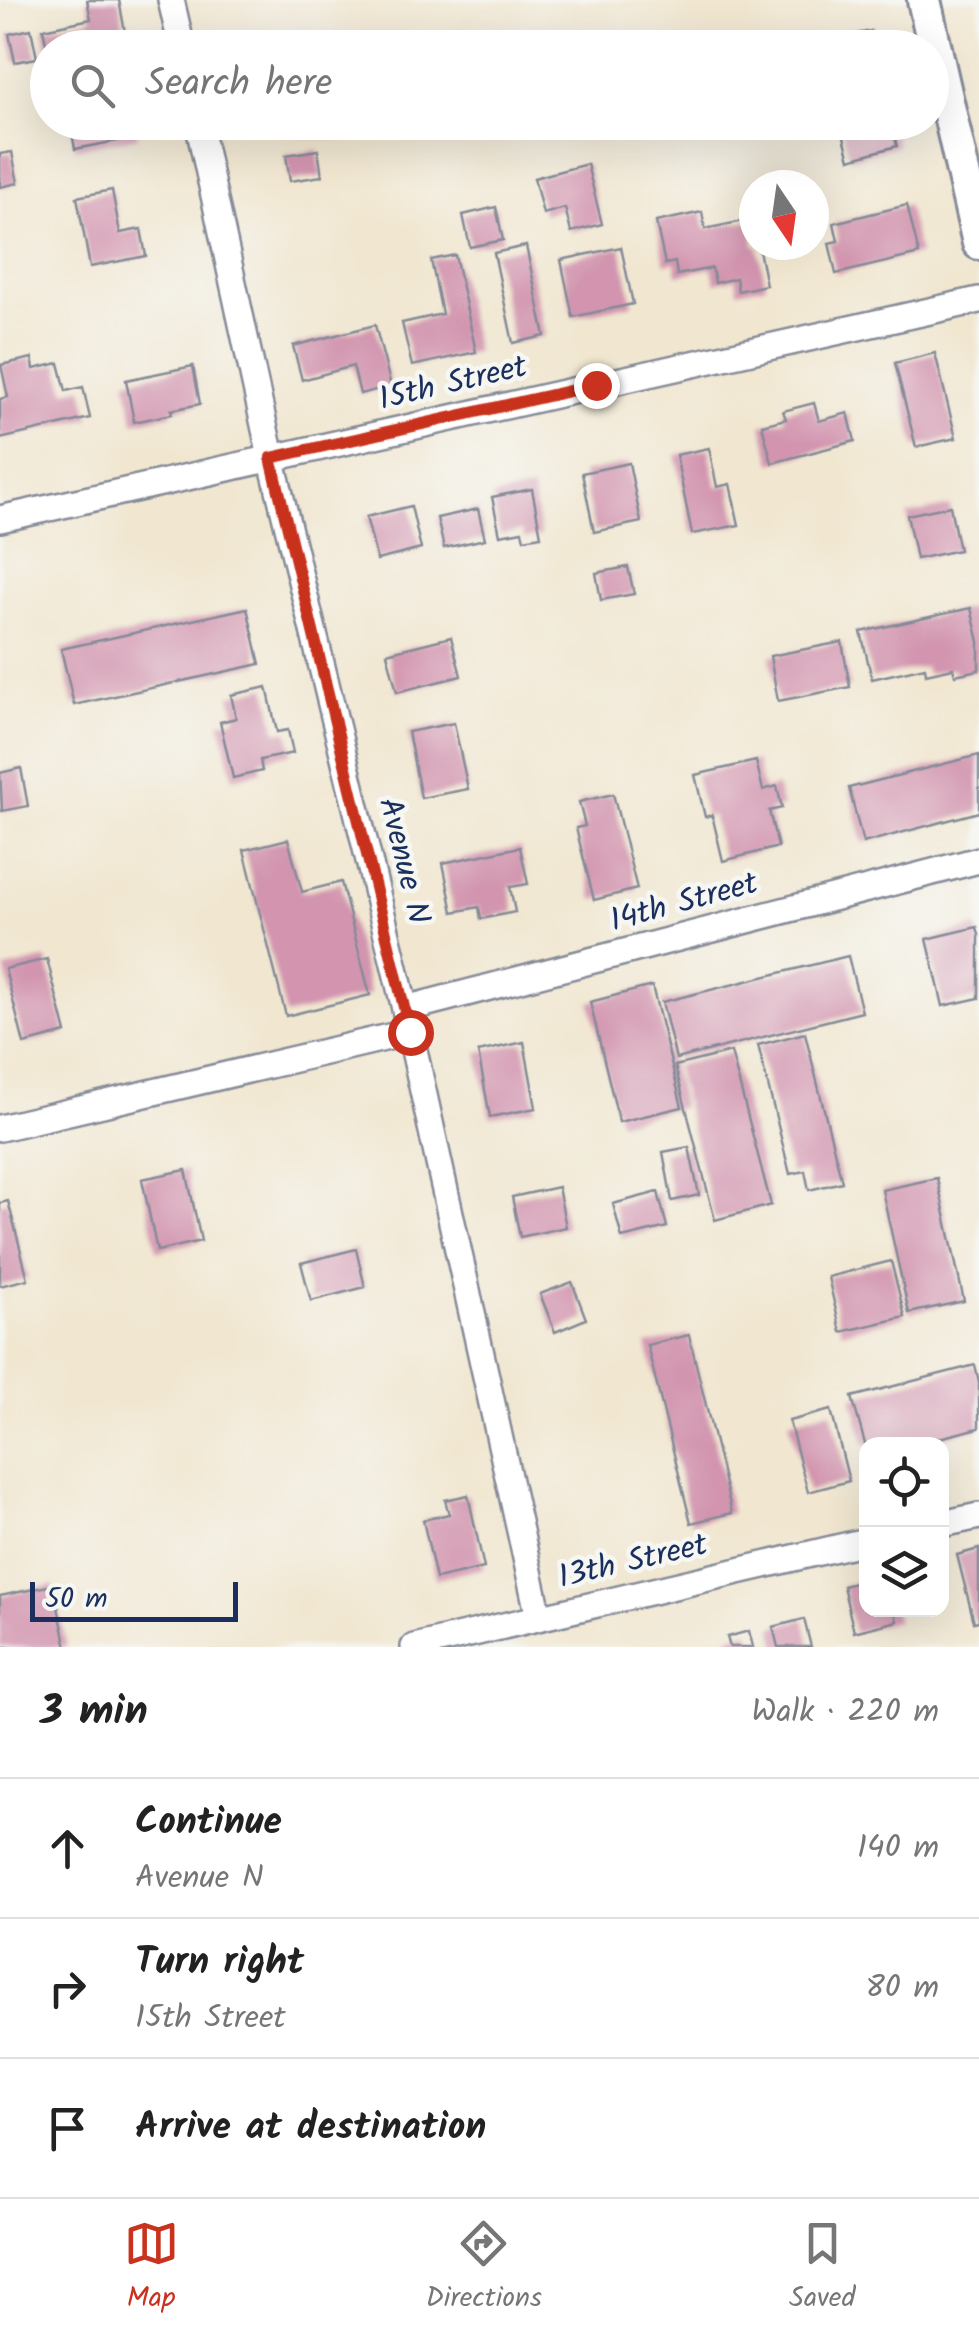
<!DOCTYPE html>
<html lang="en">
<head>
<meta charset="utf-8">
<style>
	:root { --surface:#fff; --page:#f6f6f6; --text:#222; --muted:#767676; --line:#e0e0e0; --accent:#c8321e }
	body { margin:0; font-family:Kalam,sans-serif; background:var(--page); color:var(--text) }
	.controls { position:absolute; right:30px; bottom:30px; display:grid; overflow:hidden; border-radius:20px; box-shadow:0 10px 40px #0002 }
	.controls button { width:90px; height:90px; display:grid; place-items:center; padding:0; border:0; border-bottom:2px solid var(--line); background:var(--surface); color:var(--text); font:50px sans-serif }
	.compass { position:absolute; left:739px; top:170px; width:90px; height:90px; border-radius:50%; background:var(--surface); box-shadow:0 10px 40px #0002; rotate:167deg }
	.scale { position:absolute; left:30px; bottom:25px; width:208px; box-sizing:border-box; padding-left:10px; border:5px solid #1b2f5e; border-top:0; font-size:28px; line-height:35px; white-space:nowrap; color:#1b2f5e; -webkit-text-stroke:8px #f6f6f2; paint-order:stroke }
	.stop { position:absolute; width:30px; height:30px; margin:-22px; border:8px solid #c8321e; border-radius:50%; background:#fff }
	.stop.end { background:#c8321e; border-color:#fff; box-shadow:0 2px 10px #0008 }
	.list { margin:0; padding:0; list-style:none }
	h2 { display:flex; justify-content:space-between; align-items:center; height:130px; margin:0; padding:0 40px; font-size:42px }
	h2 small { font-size:32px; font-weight:400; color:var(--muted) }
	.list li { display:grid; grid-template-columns:65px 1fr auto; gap:30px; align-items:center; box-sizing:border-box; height:140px; padding:0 40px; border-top:2px solid var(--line) }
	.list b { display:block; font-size:38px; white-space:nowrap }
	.list p { margin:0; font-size:32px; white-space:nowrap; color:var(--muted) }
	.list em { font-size:32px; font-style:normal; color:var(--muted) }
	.icon { flex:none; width:55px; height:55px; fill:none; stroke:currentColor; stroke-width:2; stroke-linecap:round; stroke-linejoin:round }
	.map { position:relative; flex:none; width:979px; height:1647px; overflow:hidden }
	.search { position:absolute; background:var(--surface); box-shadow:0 10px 40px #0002; left:30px; right:30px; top:30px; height:110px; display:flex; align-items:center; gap:25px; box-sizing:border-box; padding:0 35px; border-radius:55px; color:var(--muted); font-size:38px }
	.sheet { height:550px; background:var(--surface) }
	nav { display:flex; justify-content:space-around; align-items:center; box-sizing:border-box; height:140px; border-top:2px solid var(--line); background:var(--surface); font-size:28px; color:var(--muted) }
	nav a { display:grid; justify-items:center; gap:5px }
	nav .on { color:var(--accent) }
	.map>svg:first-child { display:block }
</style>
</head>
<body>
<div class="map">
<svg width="979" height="1647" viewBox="0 0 979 1647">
	<rect width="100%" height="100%" fill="#f6f6f2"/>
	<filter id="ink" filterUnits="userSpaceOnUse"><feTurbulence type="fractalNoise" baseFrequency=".01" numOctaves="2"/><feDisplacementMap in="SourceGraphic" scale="20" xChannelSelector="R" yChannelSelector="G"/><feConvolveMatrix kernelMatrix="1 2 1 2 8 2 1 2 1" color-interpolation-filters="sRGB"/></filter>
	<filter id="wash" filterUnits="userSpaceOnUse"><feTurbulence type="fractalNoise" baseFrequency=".0048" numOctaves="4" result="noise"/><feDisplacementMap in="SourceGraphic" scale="40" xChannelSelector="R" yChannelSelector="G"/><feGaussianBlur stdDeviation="2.25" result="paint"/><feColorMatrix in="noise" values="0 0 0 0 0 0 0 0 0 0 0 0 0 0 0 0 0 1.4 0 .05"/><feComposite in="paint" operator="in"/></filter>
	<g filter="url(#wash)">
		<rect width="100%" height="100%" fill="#f1e7d1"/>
		<g id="blocks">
			<!-- building -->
			<g fill="#d294af">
				<polygon points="87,0 119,0 128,48 47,48 43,29 91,19"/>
				<polygon points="31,29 37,58 15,62 9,34"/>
				<polygon points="871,31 874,48 817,48 815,42"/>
				<polygon points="70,122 135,122 138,137 75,149"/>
				<polygon points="840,122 891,122 897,146 850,159"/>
				<polygon points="318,150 322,176 290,181 286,155"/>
				<polygon points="12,152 18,183 0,187 0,154"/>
				<polygon points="587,164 602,224 571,232 565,208 543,214 534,178"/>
				<polygon points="112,190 120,233 141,229 146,256 90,267 77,197"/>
				<polygon points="907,205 919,254 836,274 829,243 838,241 834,223"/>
				<polygon points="496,207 503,240 470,247 463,215"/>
				<polygon points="702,212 705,229 753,219 754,245 758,245 766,285 738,291 736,278 715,283 712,268 677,275 675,262 665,264 656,222"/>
				<polygon points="526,246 545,336 513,343 494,253"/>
				<polygon points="621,247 633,304 573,317 561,260"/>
				<polygon points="455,255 476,352 412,366 402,323 442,314 431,260"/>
				<polygon points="375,325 391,386 360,394 353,366 302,380 293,346"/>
				<polygon points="935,353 956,438 916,447 895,363"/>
				<polygon points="32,358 34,369 59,363 66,391 83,387 90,418 0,439 0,399 8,397 1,365"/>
				<polygon points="193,366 200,404 171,410 172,414 134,422 126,380"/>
				<polygon points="814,403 819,421 848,413 855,441 772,463 762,425 786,419 783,411"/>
				<polygon points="709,448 717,487 730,484 739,525 692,534 676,455"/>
				<polygon points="629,463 641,522 594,532 582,473"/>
				<polygon points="532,489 541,536 524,539 522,531 500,535 492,497"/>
				<polygon points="411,506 421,549 377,560 366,517"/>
				<polygon points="950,506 959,550 916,559 907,515"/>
				<polygon points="478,509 485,539 444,548 437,518"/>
				<polygon points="628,567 634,594 601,600 596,573"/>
				<polygon points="247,608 260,664 74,705 61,649"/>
				<polygon points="971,608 979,642 979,670 955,675 953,668 926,674 925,667 872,679 861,632"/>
				<polygon points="451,637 461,676 397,692 387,653"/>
				<polygon points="842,642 850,687 778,701 770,656"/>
				<polygon points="267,687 277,732 288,730 293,753 260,760 262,771 233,778 220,722 236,718 231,695"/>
				<polygon points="454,723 468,789 421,798 408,732"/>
				<polygon points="979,755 979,812 863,843 849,788"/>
				<polygon points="756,761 763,790 777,786 782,808 769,811 778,847 723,861 712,815 705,817 695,775"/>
				<polygon points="21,768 28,806 2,811 0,773"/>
				<polygon points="613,794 637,889 594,900 576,828 585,826 579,802"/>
				<polygon points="288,839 302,892 341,882 370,995 286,1016 244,850"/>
				<polygon points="520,847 528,884 510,887 515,912 481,919 479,907 453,912 443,863"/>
				<polygon points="977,927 979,935 979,998 943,1006 927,939"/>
				<polygon points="848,956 862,1012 676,1059 662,1002"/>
				<polygon points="47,959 66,1033 24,1044 5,969"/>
				<polygon points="652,986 682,1107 619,1122 590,1002"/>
				<polygon points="805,1033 842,1182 809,1190 805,1171 790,1174 758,1045"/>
				<polygon points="524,1042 536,1108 490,1117 478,1052"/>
				<polygon points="731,1052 771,1205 715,1220 675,1066"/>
				<polygon points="689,1147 699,1195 672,1201 663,1152"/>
				<polygon points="186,1170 201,1241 157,1251 142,1179"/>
				<polygon points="937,1178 964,1301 909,1313 882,1190"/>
				<polygon points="558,1187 566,1227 520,1237 512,1197"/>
				<polygon points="658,1192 667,1227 622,1238 613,1204"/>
				<polygon points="8,1201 28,1279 0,1286 0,1203"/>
				<polygon points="356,1249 365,1287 311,1301 301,1263"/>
				<polygon points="891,1261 905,1317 841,1332 828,1277"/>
				<polygon points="572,1282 586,1319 555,1332 540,1294"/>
				<polygon points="689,1335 732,1513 691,1523 647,1345"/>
				<polygon points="975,1365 979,1382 979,1428 923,1442 923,1444 865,1444 852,1397"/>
				<polygon points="831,1410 849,1481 808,1492 789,1421"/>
				<polygon points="468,1495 484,1568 436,1579 423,1520 449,1514 445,1500"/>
				<polygon points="979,1549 979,1621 974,1622 957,1555"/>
				<polygon points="866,1580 866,1610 894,1610 897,1621 854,1632 843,1586"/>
				<polygon points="53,1585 67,1647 0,1647 0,1596"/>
				<polygon points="804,1619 811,1647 778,1647 773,1627"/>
				<polygon points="749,1631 753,1647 730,1647 727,1637"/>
			</g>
		</g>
	</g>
	<g filter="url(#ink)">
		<use href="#blocks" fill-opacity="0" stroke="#868b98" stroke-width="2.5"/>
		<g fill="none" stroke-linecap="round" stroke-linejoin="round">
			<defs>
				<g id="minor">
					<polyline points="171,0 182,48"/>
					<polyline points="198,122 271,457 405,1009 539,1617"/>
					<polyline points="0,519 979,300"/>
					<polyline points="405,1009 979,860"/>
					<polyline points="0,1128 410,1032"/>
					<polyline points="942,1524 979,1516"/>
					<polyline points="414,1647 866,1541"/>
				</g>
				<polyline id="tertiary" points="924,0 979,243"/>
			</defs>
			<!-- minor casing -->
			<use href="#minor" stroke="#868b98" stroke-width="30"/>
			<!-- tertiary casing -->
			<use href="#tertiary" stroke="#868b98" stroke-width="38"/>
			<!-- minor -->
			<use href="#minor" stroke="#fff" stroke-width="25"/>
			<!-- tertiary -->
			<use href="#tertiary" stroke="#fff" stroke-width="32"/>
		</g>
	</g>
	<g fill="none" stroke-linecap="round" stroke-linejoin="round" filter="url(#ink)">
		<!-- route -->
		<polyline stroke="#c8321e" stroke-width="12" points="410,1032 271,458 596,385"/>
	</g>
	<g text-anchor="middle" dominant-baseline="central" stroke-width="9" stroke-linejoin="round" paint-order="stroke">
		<!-- street labels -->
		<g font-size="32" fill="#1b2f5e" stroke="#f6f6f2">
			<text transform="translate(453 384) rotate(-13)">15th Street</text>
			<text transform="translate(403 861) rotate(76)">Avenue N</text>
			<text transform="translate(684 903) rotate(-15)">14th Street</text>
			<text transform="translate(633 1562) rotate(-13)">13th Street</text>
		</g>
	</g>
</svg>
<div class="controls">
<button><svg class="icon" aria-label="locate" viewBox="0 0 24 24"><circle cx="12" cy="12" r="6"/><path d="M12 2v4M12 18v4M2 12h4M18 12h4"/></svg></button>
<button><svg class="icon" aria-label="layers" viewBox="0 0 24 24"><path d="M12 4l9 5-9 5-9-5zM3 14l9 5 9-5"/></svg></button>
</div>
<svg class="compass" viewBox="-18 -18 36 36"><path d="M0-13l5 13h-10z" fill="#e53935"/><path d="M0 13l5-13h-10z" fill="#767676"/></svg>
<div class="scale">50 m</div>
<div class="stop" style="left:410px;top:1032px"></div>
<div class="stop end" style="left:596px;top:385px"></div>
<div class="search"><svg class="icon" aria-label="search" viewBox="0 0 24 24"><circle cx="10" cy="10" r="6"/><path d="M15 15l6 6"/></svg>Search here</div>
</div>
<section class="sheet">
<h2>3 min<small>Walk · 220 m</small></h2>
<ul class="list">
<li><svg class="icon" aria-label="ahead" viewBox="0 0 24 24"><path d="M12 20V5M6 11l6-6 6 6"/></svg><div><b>Continue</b><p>Avenue N</p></div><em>140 m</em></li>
<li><svg class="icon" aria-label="right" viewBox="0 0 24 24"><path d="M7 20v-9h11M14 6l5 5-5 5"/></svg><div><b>Turn right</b><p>15th Street</p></div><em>80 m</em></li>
<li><svg class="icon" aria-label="arrive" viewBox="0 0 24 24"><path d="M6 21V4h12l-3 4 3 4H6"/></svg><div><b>Arrive at destination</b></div></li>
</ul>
</section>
<nav>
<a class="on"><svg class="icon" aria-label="map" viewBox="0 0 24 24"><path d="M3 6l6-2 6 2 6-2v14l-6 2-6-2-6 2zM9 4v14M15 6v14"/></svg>Map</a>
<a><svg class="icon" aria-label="directions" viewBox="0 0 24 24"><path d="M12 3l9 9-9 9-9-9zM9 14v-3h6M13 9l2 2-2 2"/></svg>Directions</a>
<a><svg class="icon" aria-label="saved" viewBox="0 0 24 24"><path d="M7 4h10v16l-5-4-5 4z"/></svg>Saved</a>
</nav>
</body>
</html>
